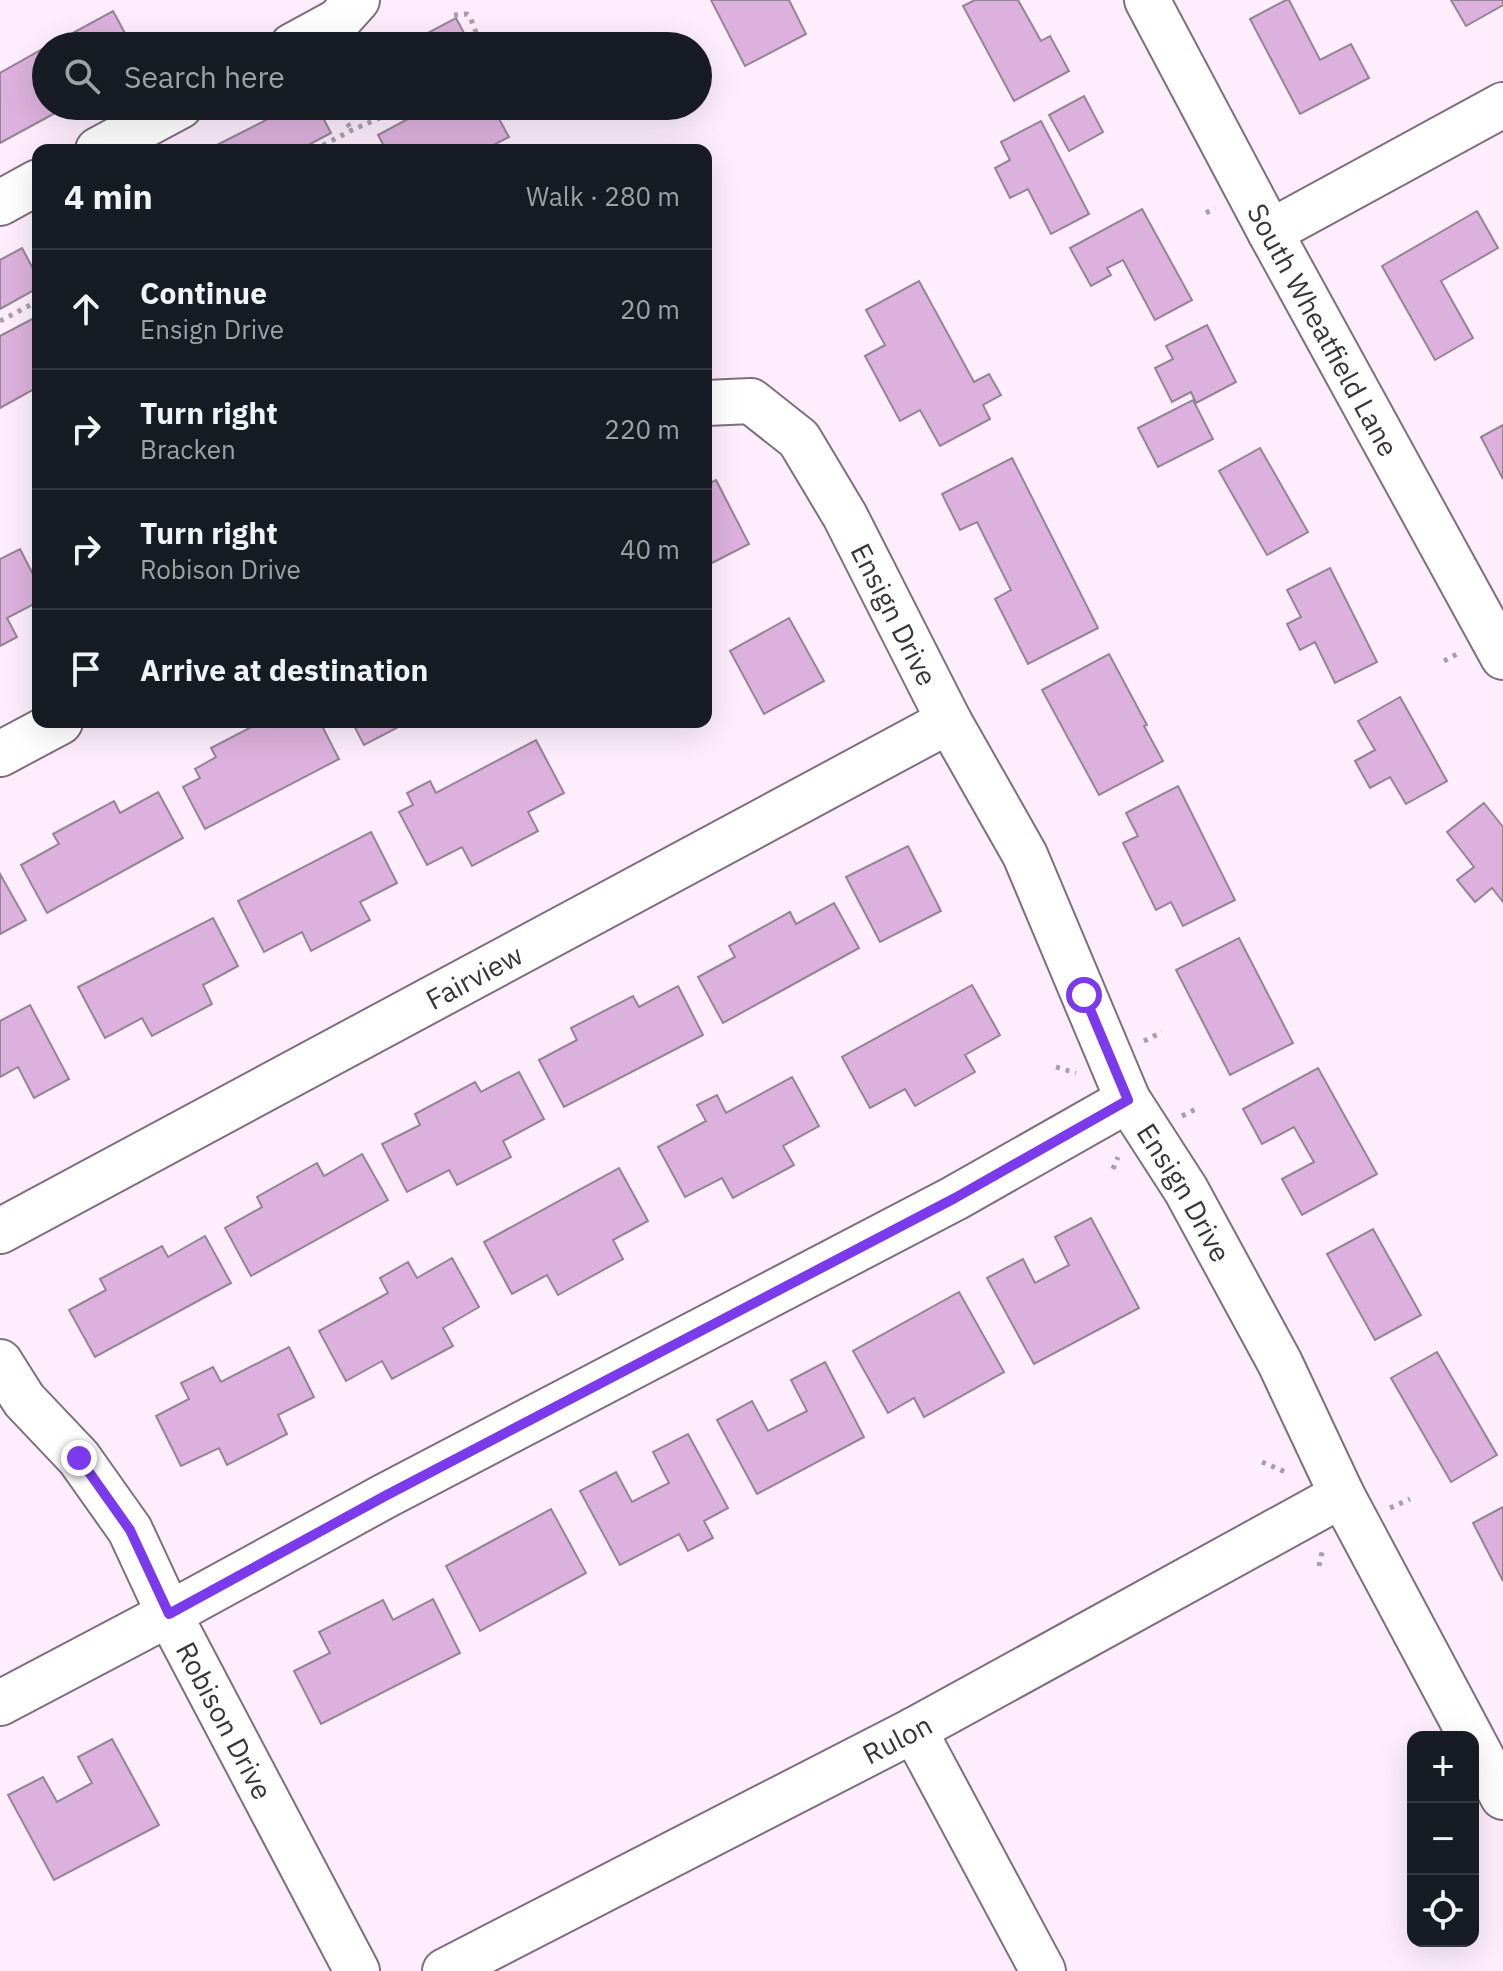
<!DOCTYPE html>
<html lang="en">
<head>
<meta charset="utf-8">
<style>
	:root { --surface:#171b24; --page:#242831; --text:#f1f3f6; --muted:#9ea1a6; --line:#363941 }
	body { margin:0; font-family:"IBM Plex Sans",sans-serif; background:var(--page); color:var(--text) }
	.controls { position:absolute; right:24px; bottom:24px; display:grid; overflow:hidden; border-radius:16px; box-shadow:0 8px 32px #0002 }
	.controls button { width:72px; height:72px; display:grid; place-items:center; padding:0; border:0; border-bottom:2px solid var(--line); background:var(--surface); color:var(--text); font:40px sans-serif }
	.stop { position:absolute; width:24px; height:24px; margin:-18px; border:6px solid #7c3aed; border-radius:50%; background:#fff }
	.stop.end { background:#7c3aed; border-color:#fff; box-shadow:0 2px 8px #0008 }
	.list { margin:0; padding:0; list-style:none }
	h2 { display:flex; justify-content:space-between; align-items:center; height:104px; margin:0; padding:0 32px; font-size:34px }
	h2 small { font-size:26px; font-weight:400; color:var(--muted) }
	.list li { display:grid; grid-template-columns:52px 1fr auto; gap:24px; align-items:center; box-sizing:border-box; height:120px; padding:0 32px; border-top:2px solid var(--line) }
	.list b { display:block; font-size:30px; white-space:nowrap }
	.list p { margin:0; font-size:26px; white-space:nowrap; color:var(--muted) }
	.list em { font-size:26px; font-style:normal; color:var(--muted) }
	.icon { flex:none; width:44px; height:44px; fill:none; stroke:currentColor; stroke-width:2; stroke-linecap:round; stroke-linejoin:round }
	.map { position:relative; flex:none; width:1503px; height:1971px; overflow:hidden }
	.search { position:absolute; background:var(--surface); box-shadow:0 8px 32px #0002; left:32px; top:32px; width:680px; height:88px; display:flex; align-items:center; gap:20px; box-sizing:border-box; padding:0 28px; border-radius:44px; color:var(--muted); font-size:30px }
	.panel { position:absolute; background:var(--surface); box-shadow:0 8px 32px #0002; left:32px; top:144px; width:680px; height:584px; border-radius:16px }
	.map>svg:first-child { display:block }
</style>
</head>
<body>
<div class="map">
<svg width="1503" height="1971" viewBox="0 0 1503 1971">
	<rect width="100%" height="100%" fill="#fdedfd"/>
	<!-- building -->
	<g fill="#dcb1dd" stroke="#948594" stroke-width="2">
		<polygon points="711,0 789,0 806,34 745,66"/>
		<polygon points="975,0 1018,0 1041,41 1050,36 1069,71 1014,101 963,6"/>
		<polygon points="1286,0 1289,0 1320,60 1351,44 1369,78 1300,114 1250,19"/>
		<polygon points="1451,0 1503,0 1503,5 1466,26"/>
		<polygon points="113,11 132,46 49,46"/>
		<polygon points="456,18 471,46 403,46"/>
		<polygon points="46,47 46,106 68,106 0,143 0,73"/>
		<polygon points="1084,96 1103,132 1069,151 1049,115"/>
		<polygon points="294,106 317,106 331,133 299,150 207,150"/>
		<polygon points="352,106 381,106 358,118"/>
		<polygon points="432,106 492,106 509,137 484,150 386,150 378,135"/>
		<polygon points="1041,121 1089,214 1051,234 1028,189 1010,198 995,168 1010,160 1001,142"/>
		<polygon points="1142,209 1192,300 1155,320 1123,260 1107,268 1111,275 1091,286 1070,248"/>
		<polygon points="1477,211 1498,248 1441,281 1473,338 1435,360 1382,266"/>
		<polygon points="22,248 38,278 38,288 0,309 0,260"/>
		<polygon points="919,281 974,382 989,374 1001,395 983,405 990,419 940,446 920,410 900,421 865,356 885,345 866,310"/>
		<polygon points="38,316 38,387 0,408 0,336"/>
		<polygon points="1207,325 1236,382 1196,403 1191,392 1172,402 1155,368 1173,359 1166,346"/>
		<polygon points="1193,400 1213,439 1158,467 1138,428"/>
		<polygon points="1503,425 1503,479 1481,437"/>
		<polygon points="1260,448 1308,532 1267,555 1219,471"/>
		<polygon points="1012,458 1098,628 1028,664 995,599 1011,590 977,522 960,530 942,494"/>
		<polygon points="716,480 749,544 706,566 706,485"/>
		<polygon points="20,549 38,584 38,602 7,618 17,637 0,646 0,559"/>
		<polygon points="1330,568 1377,662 1335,683 1315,642 1300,650 1287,624 1301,617 1287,590"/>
		<polygon points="789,618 824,681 764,714 730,651"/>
		<polygon points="1109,654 1147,725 1144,726 1163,761 1099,795 1042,690"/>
		<polygon points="1400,697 1447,781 1406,804 1390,777 1370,788 1355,761 1375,750 1358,721"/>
		<polygon points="261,722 272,722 275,727 285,722 298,722 300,725 305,722 320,722 339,759 205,829 183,787 200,778 195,769 216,757 211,748"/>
		<polygon points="352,722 408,722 364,745"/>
		<polygon points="536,740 564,793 528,812 538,831 472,866 462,847 427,865 399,812 413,805 407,793 430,781 436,793"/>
		<polygon points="1178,786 1235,900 1183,926 1171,902 1156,910 1123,843 1138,836 1126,813"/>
		<polygon points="158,792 183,838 47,913 21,865 59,844 53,834 114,801 120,813"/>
		<polygon points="1484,803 1503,827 1503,902 1492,888 1475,902 1457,880 1474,867 1447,832"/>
		<polygon points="371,832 397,883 360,902 370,920 311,951 302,932 264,952 238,901"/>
		<polygon points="908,846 941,911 880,942 846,877"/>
		<polygon points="0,874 26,920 0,934"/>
		<polygon points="834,903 859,948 723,1023 698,977 735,957 729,946 790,912 796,924"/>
		<polygon points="213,918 238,966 203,985 212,1004 152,1036 142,1018 105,1038 78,987"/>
		<polygon points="1239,938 1293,1043 1230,1075 1176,970"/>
		<polygon points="972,985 1000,1035 965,1055 975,1072 915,1106 905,1089 870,1108 842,1057"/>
		<polygon points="678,986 703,1035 564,1107 539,1060 577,1040 571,1028 633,996 639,1007"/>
		<polygon points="30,1005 69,1079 34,1098 18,1067 0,1077 0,1021"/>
		<polygon points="1318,1068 1377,1174 1302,1215 1282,1179 1314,1162 1294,1127 1262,1144 1243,1109"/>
		<polygon points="519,1072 544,1119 503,1141 511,1157 457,1185 449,1170 407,1192 382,1144 420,1125 415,1114 475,1082 481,1092"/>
		<polygon points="792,1077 819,1126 783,1146 794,1165 733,1198 722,1178 685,1197 658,1147 706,1121 697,1105 717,1095 726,1113"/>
		<polygon points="362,1154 388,1200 251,1276 225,1228 262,1207 257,1197 317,1163 324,1176"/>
		<polygon points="619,1168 648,1221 613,1240 623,1259 558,1295 547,1275 512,1294 484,1242"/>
		<polygon points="1091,1218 1139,1308 1034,1364 987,1278 1023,1259 1035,1283 1069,1265 1055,1237"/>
		<polygon points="1373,1229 1421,1315 1375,1340 1327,1254"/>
		<polygon points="205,1236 231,1283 95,1357 69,1310 106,1290 100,1279 162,1246 168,1257"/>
		<polygon points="452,1258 479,1307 443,1328 453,1346 392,1379 382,1361 346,1381 319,1331 388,1293 380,1278 408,1262 417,1278"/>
		<polygon points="959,1292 1004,1372 924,1417 914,1398 888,1413 853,1351"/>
		<polygon points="289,1347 314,1397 278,1415 287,1434 227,1465 219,1448 181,1466 156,1416 189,1399 181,1383 213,1367 221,1382"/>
		<polygon points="1437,1352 1497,1455 1451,1482 1391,1378"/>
		<polygon points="825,1362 864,1437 757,1494 717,1420 752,1401 768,1431 807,1411 791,1380"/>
		<polygon points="688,1434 728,1508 704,1521 713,1538 688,1551 679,1534 620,1565 580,1491 616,1472 632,1502 669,1483 653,1452"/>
		<polygon points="1503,1507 1503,1581 1473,1523"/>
		<polygon points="551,1509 586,1573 480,1631 446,1566"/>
		<polygon points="433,1599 460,1653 321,1724 294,1671 330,1653 319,1632 383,1600 393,1620"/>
		<polygon points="112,1739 159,1825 54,1880 8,1795 43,1777 57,1802 92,1783 78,1757"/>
	</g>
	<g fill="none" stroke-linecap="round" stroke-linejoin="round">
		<defs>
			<g id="minor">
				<path id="s1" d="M1147,0L1270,232L1503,657"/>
				<polyline points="292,46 338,21 357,0"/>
				<polyline points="98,150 180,106"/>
				<polyline points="0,203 38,182"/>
				<polyline points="1270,232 1503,105"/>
				<path id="s2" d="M706,403L751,401L799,439L845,516L949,721L1025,855L1128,1100L1186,1190L1280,1363L1342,1495L1471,1737"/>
				<polyline points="0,754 60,722"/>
				<path id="s3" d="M0,1231L949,721"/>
				<path id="s4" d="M0,1362L24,1400L79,1458L130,1530L169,1614L357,1971"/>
				<polyline points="0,1703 169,1614 385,1496 955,1198 1128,1100"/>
				<polyline points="914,1730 1043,1971"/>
				<polyline points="1473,1741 1503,1797"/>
				<path id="s5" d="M445,1971L914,1730L1342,1495"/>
			</g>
		</defs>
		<!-- minor casing -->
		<use href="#minor" stroke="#7d6f7d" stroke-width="48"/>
		<!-- path -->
		<g stroke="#a99ea9" stroke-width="5" stroke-dasharray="4 6" stroke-linecap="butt">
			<polyline points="454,15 467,14 471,19 481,46"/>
			<polyline points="338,106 342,116 352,130"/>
			<polyline points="314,150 352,130 407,106"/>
			<polyline points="1206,213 1215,208"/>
			<polyline points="0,321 38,301"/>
			<polyline points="1444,661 1459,653"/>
			<polyline points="1144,1041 1162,1032"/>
			<polyline points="1056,1067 1076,1073"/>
			<polyline points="1182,1116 1198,1108"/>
			<polyline points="1113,1169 1118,1157"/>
			<polyline points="1262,1462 1288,1473"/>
			<polyline points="1390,1508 1410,1499"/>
			<polyline points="1319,1566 1323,1548"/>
		</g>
		<!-- minor -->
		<use href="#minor" stroke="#fff" stroke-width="44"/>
	</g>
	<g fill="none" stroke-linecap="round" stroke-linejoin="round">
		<!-- route -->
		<polyline stroke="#7c3aed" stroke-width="10" points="79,1458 130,1530 169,1614 385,1496 955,1198 1128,1100 1084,995"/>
	</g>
	<g text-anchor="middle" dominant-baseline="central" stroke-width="6" stroke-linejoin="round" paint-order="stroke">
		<!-- street labels -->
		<g font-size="28" fill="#3a343a" stroke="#fff">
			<text stroke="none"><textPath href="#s1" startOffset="374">South Wheatfield Lane</textPath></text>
			<text stroke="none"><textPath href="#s2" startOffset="306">Ensign Drive</textPath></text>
			<text stroke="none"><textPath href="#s3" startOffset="538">Fairview</textPath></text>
			<text stroke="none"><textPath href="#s2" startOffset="954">Ensign Drive</textPath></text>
			<text stroke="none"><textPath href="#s4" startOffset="426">Robison Drive</textPath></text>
			<text stroke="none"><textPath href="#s5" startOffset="508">Rulon</textPath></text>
		</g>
	</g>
</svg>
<div class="controls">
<button>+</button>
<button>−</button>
<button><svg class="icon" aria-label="locate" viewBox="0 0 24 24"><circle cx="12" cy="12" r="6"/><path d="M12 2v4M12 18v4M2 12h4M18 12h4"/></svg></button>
</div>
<div class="stop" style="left:1084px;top:995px"></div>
<div class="stop end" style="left:79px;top:1458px"></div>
<div class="search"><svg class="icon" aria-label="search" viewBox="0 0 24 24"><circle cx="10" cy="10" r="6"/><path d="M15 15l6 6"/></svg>Search here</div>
<section class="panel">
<h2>4 min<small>Walk · 280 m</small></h2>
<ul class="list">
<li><svg class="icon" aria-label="ahead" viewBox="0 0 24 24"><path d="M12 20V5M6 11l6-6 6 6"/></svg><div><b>Continue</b><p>Ensign Drive</p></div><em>20 m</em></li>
<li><svg class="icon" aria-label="right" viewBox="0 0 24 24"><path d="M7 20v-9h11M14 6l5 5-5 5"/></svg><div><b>Turn right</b><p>Bracken</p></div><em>220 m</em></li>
<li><svg class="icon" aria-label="right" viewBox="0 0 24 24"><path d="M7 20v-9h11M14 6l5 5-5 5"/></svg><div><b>Turn right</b><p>Robison Drive</p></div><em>40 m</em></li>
<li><svg class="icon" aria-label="arrive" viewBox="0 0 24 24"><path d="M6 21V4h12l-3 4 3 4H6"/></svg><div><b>Arrive at destination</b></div></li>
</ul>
</section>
</div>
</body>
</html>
